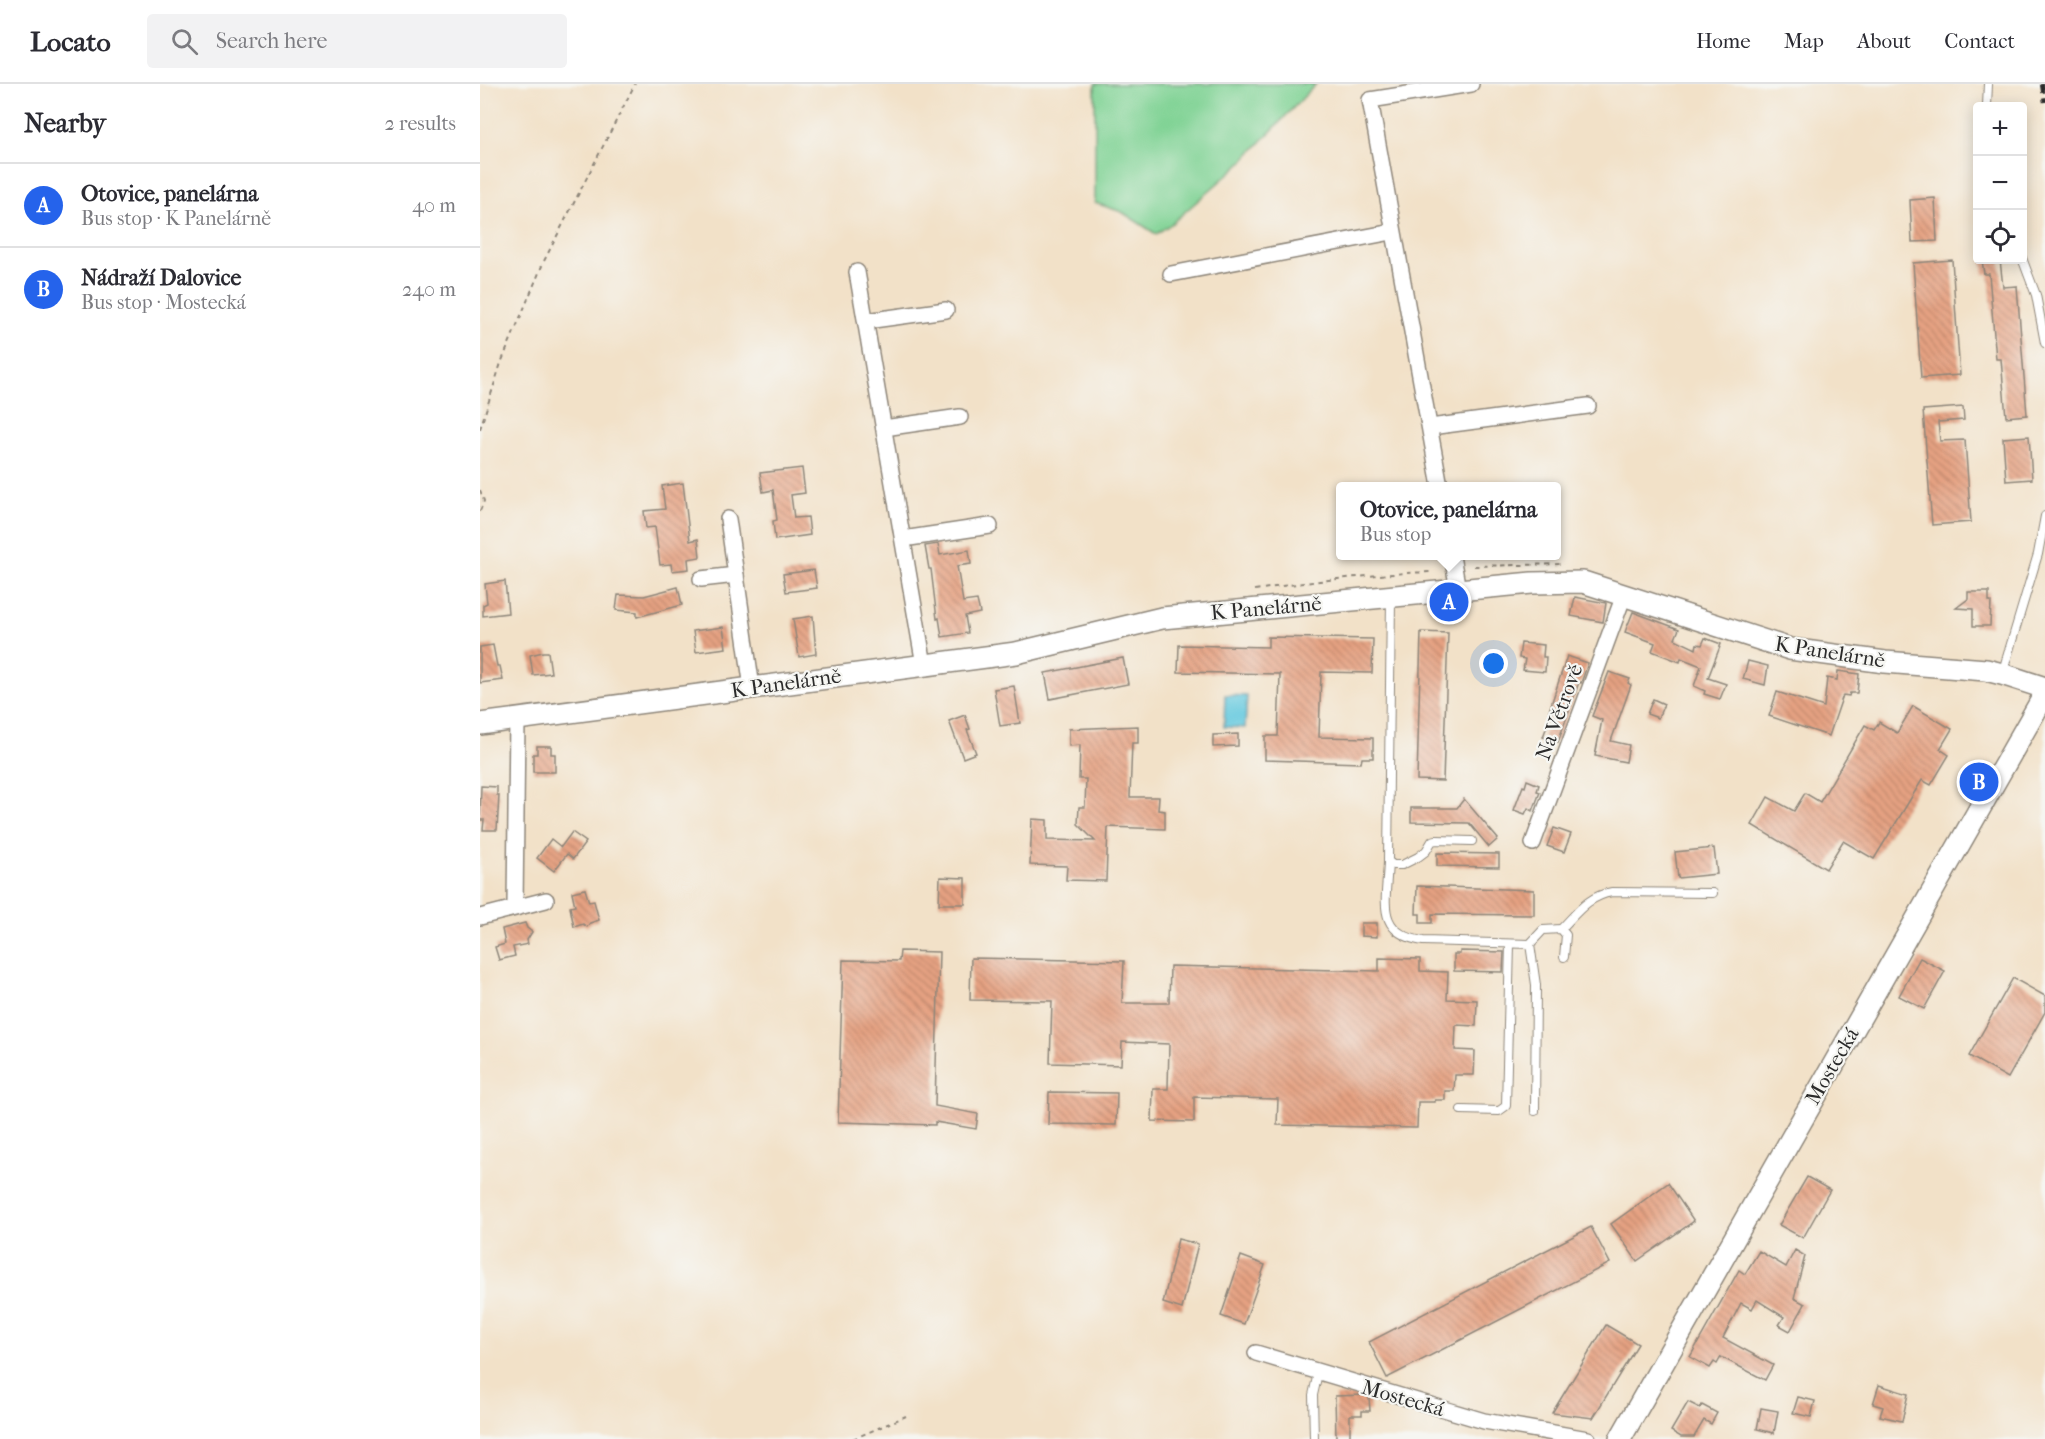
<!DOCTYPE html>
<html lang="en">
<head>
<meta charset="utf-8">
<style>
	:root { --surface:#fff; --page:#f2f2f3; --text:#2b2b33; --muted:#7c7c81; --line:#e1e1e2; --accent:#2563eb }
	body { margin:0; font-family:"IM FELL French Canon",serif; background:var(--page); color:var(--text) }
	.controls { position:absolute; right:18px; top:18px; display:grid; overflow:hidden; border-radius:6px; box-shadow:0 3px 15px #0003 }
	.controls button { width:54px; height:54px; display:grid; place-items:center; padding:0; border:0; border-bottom:2px solid var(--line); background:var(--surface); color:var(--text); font:30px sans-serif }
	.you { position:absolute; left:1014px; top:580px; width:21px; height:21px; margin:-15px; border:4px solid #fff; border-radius:50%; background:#1a73e8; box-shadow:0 0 0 9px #1a73e833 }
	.badge { display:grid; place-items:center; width:39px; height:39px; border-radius:50%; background:var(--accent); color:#fff; font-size:20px; font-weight:700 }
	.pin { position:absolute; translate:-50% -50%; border:3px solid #fff; box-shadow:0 2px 6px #0006 }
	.popup { position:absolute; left:856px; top:398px; width:225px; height:78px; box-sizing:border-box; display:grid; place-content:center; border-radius:6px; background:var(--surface); filter:drop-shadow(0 2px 4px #0005); font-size:20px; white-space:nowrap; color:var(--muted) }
	.popup b { font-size:22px; color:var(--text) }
	.popup::after { content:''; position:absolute; left:50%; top:100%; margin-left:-12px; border:12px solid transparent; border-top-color:var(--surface) }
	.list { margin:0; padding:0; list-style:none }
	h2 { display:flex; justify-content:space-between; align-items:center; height:78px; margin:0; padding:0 24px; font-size:26px }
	h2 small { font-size:20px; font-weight:400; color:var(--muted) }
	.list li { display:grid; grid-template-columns:39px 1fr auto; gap:18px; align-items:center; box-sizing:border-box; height:84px; padding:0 24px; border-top:2px solid var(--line) }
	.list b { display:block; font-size:22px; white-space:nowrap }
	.list p { margin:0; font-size:20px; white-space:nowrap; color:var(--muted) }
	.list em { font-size:20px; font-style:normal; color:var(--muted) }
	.icon { flex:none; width:33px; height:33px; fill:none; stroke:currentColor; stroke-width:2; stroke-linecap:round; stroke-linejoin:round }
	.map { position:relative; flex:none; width:1565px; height:1355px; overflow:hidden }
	header { display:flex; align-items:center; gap:36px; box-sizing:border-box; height:84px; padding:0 30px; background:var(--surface); border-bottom:2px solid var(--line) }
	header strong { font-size:28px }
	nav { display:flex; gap:33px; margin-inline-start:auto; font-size:21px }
	.search { width:420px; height:54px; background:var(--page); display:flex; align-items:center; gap:15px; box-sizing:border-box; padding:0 21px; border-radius:6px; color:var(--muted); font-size:22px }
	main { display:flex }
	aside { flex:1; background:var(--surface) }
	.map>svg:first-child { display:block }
</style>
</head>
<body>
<header>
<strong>Locato</strong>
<div class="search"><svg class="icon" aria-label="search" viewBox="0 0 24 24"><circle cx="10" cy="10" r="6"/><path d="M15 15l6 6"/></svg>Search here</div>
<nav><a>Home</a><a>Map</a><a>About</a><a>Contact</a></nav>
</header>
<main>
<aside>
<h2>Nearby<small>2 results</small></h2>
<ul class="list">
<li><span class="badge">A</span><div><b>Otovice, panelárna</b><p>Bus stop · K Panelárně</p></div><em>40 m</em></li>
<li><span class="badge">B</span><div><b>Nádraží Dalovice</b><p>Bus stop · Mostecká</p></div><em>240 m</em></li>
</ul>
</aside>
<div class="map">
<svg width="1565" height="1355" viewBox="0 0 1565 1355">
	<defs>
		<pattern id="building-back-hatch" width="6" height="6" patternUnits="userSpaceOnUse" patternTransform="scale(1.5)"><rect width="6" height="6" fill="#e6a282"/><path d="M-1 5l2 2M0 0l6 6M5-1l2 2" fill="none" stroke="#bb846b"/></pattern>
	</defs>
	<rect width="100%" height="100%" fill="#f6f6f2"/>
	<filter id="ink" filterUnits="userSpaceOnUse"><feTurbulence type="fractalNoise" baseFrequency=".0167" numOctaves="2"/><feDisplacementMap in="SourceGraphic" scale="12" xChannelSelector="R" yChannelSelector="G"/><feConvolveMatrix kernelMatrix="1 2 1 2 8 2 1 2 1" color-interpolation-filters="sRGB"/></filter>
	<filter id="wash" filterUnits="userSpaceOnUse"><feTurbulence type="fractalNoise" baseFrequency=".008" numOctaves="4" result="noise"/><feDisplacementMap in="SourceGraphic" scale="24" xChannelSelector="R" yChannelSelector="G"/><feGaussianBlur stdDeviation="1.35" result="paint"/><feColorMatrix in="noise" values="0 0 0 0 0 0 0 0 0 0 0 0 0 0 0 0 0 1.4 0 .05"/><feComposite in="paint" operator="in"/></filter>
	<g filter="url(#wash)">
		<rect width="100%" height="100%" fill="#f2e1c8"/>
		<!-- green -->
		<polygon fill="#81d395" stroke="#567f60" stroke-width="1.5" points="615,0 836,0 761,79 691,140 676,150 642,128 615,119"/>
		<!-- water -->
		<polygon fill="#61c8de" stroke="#467a84" stroke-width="1.5" points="745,611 767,612 765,644 744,643"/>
		<g id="blocks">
			<!-- building -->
			<g fill="url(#building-back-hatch)">
				<polygon points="1455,114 1457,157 1432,158 1430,116"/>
				<polygon points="1472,176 1480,291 1441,294 1433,179"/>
				<polygon points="1502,176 1520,176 1523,203 1537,202 1547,331 1526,333 1521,275 1516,275 1509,190 1504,190"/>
				<polygon points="1483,323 1484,336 1458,338 1460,357 1485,356 1491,438 1452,441 1443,326"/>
				<polygon points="1549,352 1552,395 1526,397 1523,354"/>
				<polygon points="322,384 325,409 311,411 314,434 328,433 330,451 295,456 293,437 297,436 293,406 283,408 280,389"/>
				<polygon points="203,399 210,457 218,455 220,473 208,475 209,485 192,487 191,480 180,481 175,443 166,444 164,427 185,425 182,402"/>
				<polygon points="458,460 460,471 489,466 491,480 477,482 483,518 497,516 500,529 485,532 488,549 462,553 459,534 457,535 451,485 449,485 445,462"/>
				<polygon points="334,486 337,504 306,508 303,490"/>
				<polygon points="25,497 28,529 3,532 3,521 7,519 5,500"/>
				<polygon points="198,503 202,521 157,533 157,528 136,526 138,511 164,512"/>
				<polygon points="1488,508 1509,508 1509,518 1511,518 1510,542 1493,542 1493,525 1476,524 1488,515"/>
				<polygon points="1095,513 1126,519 1123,538 1091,532"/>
				<polygon points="1153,528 1199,545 1195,555 1216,565 1217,560 1222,561 1225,554 1241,560 1228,594 1246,600 1240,615 1224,610 1225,607 1214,602 1221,582 1201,574 1200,578 1172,567 1175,559 1145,548"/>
				<polygon points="333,532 336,570 319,573 313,535"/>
				<polygon points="243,543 246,564 216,568 213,547"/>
				<polygon points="941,548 968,549 963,697 937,696"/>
				<polygon points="788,553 893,555 892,589 841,588 839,653 893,654 893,674 882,674 881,679 785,676 785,652 798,652 800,590 698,588 699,561 788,563"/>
				<polygon points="1041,559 1064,561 1063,573 1066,573 1065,588 1043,586 1045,575 1039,574"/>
				<polygon points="13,561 17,582 20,582 23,596 0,599 0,563"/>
				<polygon points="63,568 68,568 71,589 53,591 50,571"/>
				<polygon points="1087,572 1108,579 1101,599 1099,598 1078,658 1063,653 1072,628 1069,627"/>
				<polygon points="643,574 648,600 570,615 565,589"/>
				<polygon points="1268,577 1288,582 1285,601 1263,595"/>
				<polygon points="1358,587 1379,590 1377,609 1370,609 1369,612 1363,611 1349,652 1289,632 1297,608 1344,623 1347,594 1357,596"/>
				<polygon points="1129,588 1150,595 1148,599 1151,601 1131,657 1149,661 1146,678 1115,672 1122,636 1112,632"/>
				<polygon points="534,602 540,639 520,642 514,605"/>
				<polygon points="1173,615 1184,620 1178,634 1167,630"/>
				<polygon points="1433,622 1472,645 1460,665 1469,671 1451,701 1442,696 1394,775 1363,757 1346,785 1272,741 1288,713 1314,727 1325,709 1340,718 1385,641 1394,646 1399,638 1417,649"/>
				<polygon points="485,631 490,645 487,646 496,669 483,674 469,637"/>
				<polygon points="658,642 658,659 652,659 650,713 679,713 678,726 685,727 685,745 628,743 626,797 586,796 587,782 550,781 552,735 567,736 567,756 615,757 598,740 599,723 605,723 606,695 599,695 600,661 589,662 589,645"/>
				<polygon points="758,650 758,662 733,663 733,651"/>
				<polygon points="57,662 71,662 71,670 75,670 75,688 53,688 53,670 57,670"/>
				<polygon points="1047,696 1059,701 1057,707 1060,708 1053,727 1048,724 1045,730 1034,726 1043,702 1045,703"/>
				<polygon points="1,702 17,703 17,711 19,711 17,746 3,746 4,736 0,736"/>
				<polygon points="984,715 1018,755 1009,763 989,739 931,738 931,724 977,724"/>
				<polygon points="1074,744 1091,750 1084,768 1067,762"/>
				<polygon points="92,748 106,758 93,775 87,770 74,787 57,774 71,755 81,763"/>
				<polygon points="1234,764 1237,790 1198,794 1195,768"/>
				<polygon points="957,769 1019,770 1019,783 957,782"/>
				<polygon points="460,793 485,794 485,820 459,820"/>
				<polygon points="937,802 1054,806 1054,831 952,830 952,839 940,839 940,830 936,830"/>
				<polygon points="105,805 109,818 114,817 119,836 110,839 107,843 103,840 94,843 90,823 95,822 92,808"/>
				<polygon points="45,839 47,844 52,848 47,856 48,860 33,863 35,872 19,876 15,863 25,860 22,845"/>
				<polygon points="881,839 897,839 897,853 881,852"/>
				<polygon points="420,867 459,868 455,1022 498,1030 496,1045 455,1038 455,1041 358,1038 363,876 419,877"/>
				<polygon points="980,867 1024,868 1023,888 974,887 974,870 980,870"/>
				<polygon points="491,874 644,877 642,919 689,919 690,882 899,887 899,874 940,875 940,887 968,888 967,915 997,916 996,942 976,941 975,966 995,967 994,991 975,991 974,1007 965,1007 965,1016 955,1016 955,1018 938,1018 937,1044 797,1041 798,1015 714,1013 714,1038 672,1037 673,1005 688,1005 689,960 642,958 641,981 570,979 572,917 490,916"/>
				<polygon points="1440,874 1465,887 1444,925 1419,912"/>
				<polygon points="1533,894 1565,912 1565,928 1528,994 1489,972"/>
				<polygon points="569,1008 637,1009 636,1041 568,1040"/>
				<polygon points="1327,1093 1350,1106 1323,1154 1299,1141"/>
				<polygon points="1188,1099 1214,1137 1157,1177 1131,1140"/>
				<polygon points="1111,1143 1130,1179 907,1294 889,1258"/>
				<polygon points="698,1155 718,1160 702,1225 683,1219"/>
				<polygon points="1315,1166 1325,1172 1314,1214 1325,1220 1310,1247 1299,1241 1304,1233 1277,1216 1272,1225 1261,1219 1243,1254 1293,1281 1285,1296 1241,1273 1237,1280 1234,1278 1230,1284 1210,1273 1259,1186 1265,1190 1279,1167 1306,1183"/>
				<polygon points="761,1172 785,1181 764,1240 741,1232"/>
				<polygon points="1126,1241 1158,1260 1113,1334 1072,1329"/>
				<polygon points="1399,1301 1428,1310 1422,1337 1400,1332 1403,1323 1393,1320"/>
				<polygon points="884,1311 889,1313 890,1327 882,1327 882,1331 870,1331 870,1355 856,1355 855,1312"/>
				<polygon points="1318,1313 1335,1317 1331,1333 1313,1329"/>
				<polygon points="1208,1318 1220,1324 1222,1321 1237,1329 1231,1340 1224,1336 1214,1353 1201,1353 1191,1347"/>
				<polygon points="1281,1324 1298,1327 1294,1349 1277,1345"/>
			</g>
		</g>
	</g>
	<g filter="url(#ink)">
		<use href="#blocks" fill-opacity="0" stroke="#8e867a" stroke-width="1.5"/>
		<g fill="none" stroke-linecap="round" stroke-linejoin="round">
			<defs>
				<g id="lane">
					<polyline points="1507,22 1508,0"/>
					<polyline points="1542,174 1556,211 1565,259"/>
					<polyline points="911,514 908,777 913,781 922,781 938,773 946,767 952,757 956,756 992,757"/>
					<polyline points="1522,590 1558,470 1565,432"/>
					<path d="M908,777C907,816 894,849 943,857L1050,860L1063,846L1081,845L1086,851L1084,873"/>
					<path d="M1081,845C1097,829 1108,812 1132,808L1233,809"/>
					<polyline points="1050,860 1056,901 1055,1027"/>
					<polyline points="981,1026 1019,1027 1026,1022 1030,860"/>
					<polyline points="834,1355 833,1311 838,1289"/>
				</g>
				<g id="street">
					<polyline points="377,188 444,581"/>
					<polyline points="691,190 912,148"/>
					<polyline points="386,237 466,226"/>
					<polyline points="950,343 1108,322"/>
					<polyline points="404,344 480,333"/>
					<polyline points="960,402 890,16 991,0"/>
					<polyline points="248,435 272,604"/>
					<polyline points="423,455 510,442"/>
					<polyline points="972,472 978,506"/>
					<polyline points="221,495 256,491"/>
					<polyline points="1053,759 1144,511"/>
					<polyline points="35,823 37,635"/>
					<polyline points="0,833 66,816"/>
					<polyline points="776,1269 1004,1337 1108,1355"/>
				</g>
				<g id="secondary">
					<polyline points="0,640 536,569 682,534 1052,499 1103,498 1310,565 1405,578 1506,586 1522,590 1565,604"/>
					<polyline points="1140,1355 1565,610"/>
				</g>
			</defs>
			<!-- lane casing -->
			<use href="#lane" stroke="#8e867a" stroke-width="10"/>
			<!-- street casing -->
			<use href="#street" stroke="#8e867a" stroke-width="18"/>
			<!-- secondary casing -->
			<use href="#secondary" stroke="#8e867a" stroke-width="24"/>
			<!-- path -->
			<g stroke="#8e867a" stroke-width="2" stroke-dasharray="4.5 4.5" stroke-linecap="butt">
				<polyline points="0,345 21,279 64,177 155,0"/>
				<polyline points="0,406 4,417 0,427"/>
				<polyline points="994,482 1084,480"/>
				<path d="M775,506C834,497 892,490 951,488"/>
				<polyline points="373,1355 426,1332"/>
			</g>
			<!-- lane -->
			<use href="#lane" stroke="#fff" stroke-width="8"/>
			<!-- street -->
			<use href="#street" stroke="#fff" stroke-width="15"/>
			<!-- secondary -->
			<use href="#secondary" stroke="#fff" stroke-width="21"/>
			<!-- rail -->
			<polyline stroke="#2b2b2b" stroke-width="4.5" stroke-dasharray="9 4.5" stroke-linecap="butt" points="1562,0 1565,18"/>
		</g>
	</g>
	<g text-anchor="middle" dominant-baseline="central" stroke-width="4.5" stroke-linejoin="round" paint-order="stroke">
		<!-- street labels -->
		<g font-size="21" fill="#2b2b2b" stroke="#f6f6f2">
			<text transform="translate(786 524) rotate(-5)">K Panelárně</text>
			<text transform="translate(1350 568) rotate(9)">K Panelárně</text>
			<text transform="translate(306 599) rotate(-8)">K Panelárně</text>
			<text transform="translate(1079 628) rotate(-70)">Na Větrově</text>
			<text transform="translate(1352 982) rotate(-60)">Mostecká</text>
			<text transform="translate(923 1314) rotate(16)">Mostecká</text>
		</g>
	</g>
</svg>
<div class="controls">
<button>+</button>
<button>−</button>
<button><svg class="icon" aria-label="locate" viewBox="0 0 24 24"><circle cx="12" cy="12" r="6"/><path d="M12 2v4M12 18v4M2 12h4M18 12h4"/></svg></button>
</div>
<div class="you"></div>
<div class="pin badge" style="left:969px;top:518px">A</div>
<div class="popup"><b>Otovice, panelárna</b>Bus stop</div>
<div class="pin badge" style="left:1499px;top:698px">B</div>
</div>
</main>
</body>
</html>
